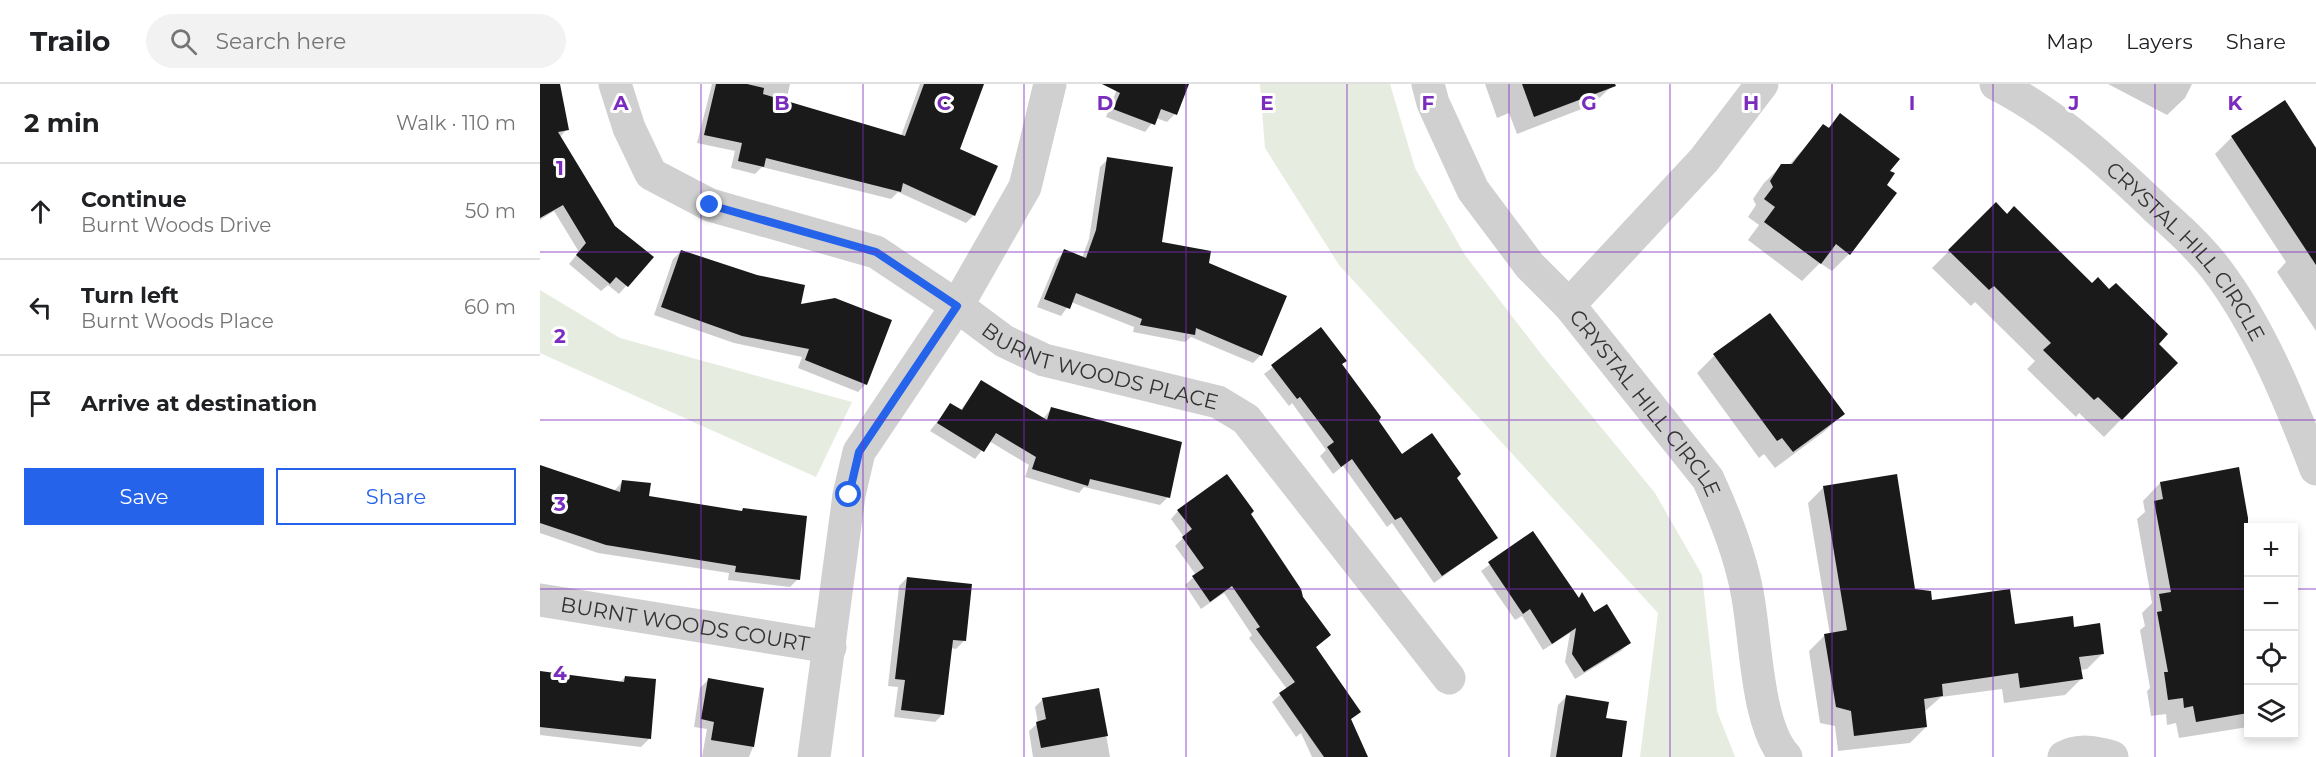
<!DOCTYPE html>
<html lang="en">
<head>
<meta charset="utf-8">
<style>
	:root { --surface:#fff; --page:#f2f2f2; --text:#202124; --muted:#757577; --line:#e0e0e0; --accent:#2563eb }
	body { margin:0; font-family:Montserrat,sans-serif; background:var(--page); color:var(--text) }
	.controls { position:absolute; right:18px; bottom:18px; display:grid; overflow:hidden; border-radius:0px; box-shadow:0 3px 9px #0003 }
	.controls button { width:54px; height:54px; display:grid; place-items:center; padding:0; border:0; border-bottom:2px solid var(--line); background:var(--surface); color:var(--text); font:30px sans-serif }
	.stop { position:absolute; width:18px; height:18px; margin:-14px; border:4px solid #2563eb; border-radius:50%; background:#fff }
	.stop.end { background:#2563eb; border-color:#fff; box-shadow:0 2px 6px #0008 }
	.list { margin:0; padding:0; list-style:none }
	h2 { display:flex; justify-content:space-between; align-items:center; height:78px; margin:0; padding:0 24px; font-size:26px }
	h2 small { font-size:20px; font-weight:400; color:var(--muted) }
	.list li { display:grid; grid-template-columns:39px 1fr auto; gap:18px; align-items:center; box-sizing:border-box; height:96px; padding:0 24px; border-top:2px solid var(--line) }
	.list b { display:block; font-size:22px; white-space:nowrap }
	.list p { margin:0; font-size:20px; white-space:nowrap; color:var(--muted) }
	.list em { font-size:20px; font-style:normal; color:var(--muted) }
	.actions { display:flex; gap:12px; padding:18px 24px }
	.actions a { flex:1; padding:14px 0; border:2px solid var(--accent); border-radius:0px; text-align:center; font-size:21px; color:var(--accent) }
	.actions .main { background:var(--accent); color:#fff }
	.icon { flex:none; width:33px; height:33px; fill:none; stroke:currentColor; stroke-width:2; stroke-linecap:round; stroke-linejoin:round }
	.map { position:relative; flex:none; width:1776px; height:673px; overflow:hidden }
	header { display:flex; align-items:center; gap:36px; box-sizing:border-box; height:84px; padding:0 30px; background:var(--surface); border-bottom:2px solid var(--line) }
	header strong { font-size:28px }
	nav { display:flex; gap:33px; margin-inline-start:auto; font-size:21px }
	.search { width:420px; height:54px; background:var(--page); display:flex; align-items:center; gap:15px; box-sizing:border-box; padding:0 21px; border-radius:33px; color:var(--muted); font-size:22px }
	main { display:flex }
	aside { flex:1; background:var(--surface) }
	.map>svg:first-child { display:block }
</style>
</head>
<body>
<header>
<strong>Trailo</strong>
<div class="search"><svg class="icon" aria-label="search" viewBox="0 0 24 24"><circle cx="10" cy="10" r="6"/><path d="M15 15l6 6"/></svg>Search here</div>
<nav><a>Map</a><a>Layers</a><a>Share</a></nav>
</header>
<main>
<aside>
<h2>2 min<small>Walk · 110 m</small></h2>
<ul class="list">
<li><svg class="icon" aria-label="ahead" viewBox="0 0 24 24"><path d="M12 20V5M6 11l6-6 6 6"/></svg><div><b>Continue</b><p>Burnt Woods Drive</p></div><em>50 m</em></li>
<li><svg class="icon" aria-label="left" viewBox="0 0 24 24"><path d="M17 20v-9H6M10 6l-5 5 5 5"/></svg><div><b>Turn left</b><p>Burnt Woods Place</p></div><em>60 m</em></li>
<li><svg class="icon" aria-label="arrive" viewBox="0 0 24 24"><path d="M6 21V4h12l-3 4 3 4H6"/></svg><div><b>Arrive at destination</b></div></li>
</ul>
<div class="actions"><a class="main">Save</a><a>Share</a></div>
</aside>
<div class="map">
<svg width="1776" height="673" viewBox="0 0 1776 673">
	<rect width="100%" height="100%" fill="#fff"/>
	<!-- green -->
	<g fill="#e6ecdf">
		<polygon points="720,0 850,0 875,84 925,171 1001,270 1115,409 1162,491 1177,627 1195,673 1100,673 1118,529 799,181 725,64"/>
		<polygon points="0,206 80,254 312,318 276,393 0,269"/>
	</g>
	<!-- shadow -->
	<g fill="#0003">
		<polygon points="0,0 19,0 27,45 20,53 74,143 111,173 79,210 68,201 61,207 29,180 39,168 14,127 0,136"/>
		<polygon points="172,0 250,0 246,18 361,52 380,0 442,0 418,66 434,131 426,139 358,108 351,115 222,83 215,90 191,84 195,67 157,59"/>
		<polygon points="579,0 647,0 635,30 627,38 616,34 605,48 566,33"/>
		<polygon points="945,0 1068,0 1070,4 1052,21 977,50 969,29 957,34"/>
		<polygon points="1568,0 1652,0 1645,14 1627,31"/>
		<polygon points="1301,31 1347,88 1309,170 1292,187 1280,179 1262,197 1208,156 1219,141 1208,133 1216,121 1213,115 1224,99 1242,81 1249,81 1284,42 1287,45"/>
		<polygon points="1692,53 1776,67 1776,247 1737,188 1746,178 1675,70"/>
		<polygon points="568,75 620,159 667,180 721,271 713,279 651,253 645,258 593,248 594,243 531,218 521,232 497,223 517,175 525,167 542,174 549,155 560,83"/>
		<polygon points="1456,120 1552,201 1569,207 1636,279 1564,353 1539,329 1536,333 1487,285 1495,277 1435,218 1431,222 1392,184"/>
		<polygon points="141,167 259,222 326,300 318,308 258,284 262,273 194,259 114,231 133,175"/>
		<polygon points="781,245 801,281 862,372 956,454 894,499 852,439 847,443 803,382 793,390 780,372 786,366 752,319 749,322 724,290"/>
		<polygon points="1174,272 1303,330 1285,347 1235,384 1224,370 1219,374 1157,289"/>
		<polygon points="441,298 502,336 511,325 628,413 620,421 544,403 539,409 485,393 489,381 449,357 435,375 390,347 410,321 420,327"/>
		<polygon points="0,382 74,407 82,398 107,413 201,428 258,495 250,503 188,496 189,489 58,469 0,449"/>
		<polygon points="1698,385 1709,444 1707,461 1708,643 1639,654 1636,639 1627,641 1626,630 1611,632 1607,607 1610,604 1600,546 1605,542 1602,529 1612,519 1597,435 1605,428 1603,417 1620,399"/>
		<polygon points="1284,403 1374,506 1390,518 1474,542 1533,545 1563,569 1547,585 1540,586 1541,595 1525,611 1464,619 1462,605 1401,613 1384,628 1386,643 1370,659 1298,667 1295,642 1280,639 1269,567 1284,552 1290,551 1268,419"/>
		<polygon points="638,427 709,430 762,514 790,551 775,564 819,627 810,636 826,673 772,673 761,649 756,653 732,618 747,605 709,554 712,551 684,509 661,525 645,501 656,491 635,462 644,453 631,435"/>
		<polygon points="992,450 1038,514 1042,510 1054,530 1089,559 1081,567 1035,595 1025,578 1030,549 1003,566 982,532 975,536 941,487"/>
		<polygon points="367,494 424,557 416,565 411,564 403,630 395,638 354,633 358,603 348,602 359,502"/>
		<polygon points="0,589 79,599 85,593 109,655 101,663 0,651"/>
		<polygon points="168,596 213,663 209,673 162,673 167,645 154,643 160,604"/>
		<polygon points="558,605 570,673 493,673 489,647 498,639 495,623 503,615"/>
		<polygon points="1026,613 1064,635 1080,673 1010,673 1018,621"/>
	</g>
	<!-- building -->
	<g fill="#1a1a1a">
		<polygon points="0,0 20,0 29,46 18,48 75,142 114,173 88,203 76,193 70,200 36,171 46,159 23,121 0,134"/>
		<polygon points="176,0 207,0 224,4 223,10 365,52 384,0 444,0 420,65 458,82 435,132 363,99 361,108 226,74 224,83 198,77 202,59 164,51"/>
		<polygon points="562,0 649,0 637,31 621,25 615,41 573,25 580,9"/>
		<polygon points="982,0 1075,0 1076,2 994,33"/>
		<polygon points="1745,16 1776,64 1776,181 1691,52"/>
		<polygon points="1300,29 1360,75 1350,87 1355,89 1347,101 1357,109 1310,171 1296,160 1281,180 1224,138 1235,123 1224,115 1233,103 1230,97 1241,80 1252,80 1283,40 1289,44"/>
		<polygon points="567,73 633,83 622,158 671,167 669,179 747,212 722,272 656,244 655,251 600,241 602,235 536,209 530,225 504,215 524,165 546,174 556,146"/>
		<polygon points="1456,118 1467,130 1474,122 1552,199 1558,193 1569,205 1576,199 1628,250 1619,260 1638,279 1582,336 1558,313 1554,316 1503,266 1511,259 1454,202 1449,206 1408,166"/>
		<polygon points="141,166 217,191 265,201 261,220 295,214 352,236 327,301 265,276 269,265 202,252 121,223"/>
		<polygon points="1230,229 1305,330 1253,368 1242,354 1237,357 1173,270"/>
		<polygon points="781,243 807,277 802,280 841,333 839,337 862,370 892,349 921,390 917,394 958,454 902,492 861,433 855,436 812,375 801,383 787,363 794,358 760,313 757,315 731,281"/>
		<polygon points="441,296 507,336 511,323 642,358 630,414 550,395 548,402 492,385 496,373 456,349 444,368 397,339 410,319 422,326"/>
		<polygon points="0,381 80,408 82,396 111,399 109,412 202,427 203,424 267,432 260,496 195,488 196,482 66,461 0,439"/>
		<polygon points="1699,383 1708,434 1708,502 1704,502 1708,531 1708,629 1656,638 1653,622 1644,624 1643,614 1628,616 1624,588 1628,588 1617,528 1622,527 1619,510 1631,508 1614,417 1623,415 1620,398"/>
		<polygon points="687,390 714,427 711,430 761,505 763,513 791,551 776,563 821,628 811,635 828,673 784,673 739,609 755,598 716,545 720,543 692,502 670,518 652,492 664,484 642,453 652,445 637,426"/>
		<polygon points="1357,390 1375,505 1391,507 1392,516 1470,505 1475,540 1533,532 1534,543 1560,539 1564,570 1539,573 1543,595 1480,604 1478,589 1402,600 1403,612 1384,615 1387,643 1314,652 1311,627 1296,623 1284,550 1307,546 1283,402"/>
		<polygon points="993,447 1039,514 1042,508 1054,528 1067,520 1091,559 1044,588 1032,570 1036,544 1012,560 990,525 983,530 948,478"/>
		<polygon points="367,493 432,500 426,557 413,556 404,631 361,626 365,596 355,595"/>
		<polygon points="0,587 84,598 85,592 116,595 111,655 0,643"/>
		<polygon points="168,594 224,604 214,663 171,656 174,638 161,635"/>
		<polygon points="559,604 568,652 501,664 496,638 506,635 502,614"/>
		<polygon points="1026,611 1069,618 1066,634 1087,637 1082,673 1016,673"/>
	</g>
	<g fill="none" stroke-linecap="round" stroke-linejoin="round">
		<!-- minor -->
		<g stroke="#d0d0d0" stroke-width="33">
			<path id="s1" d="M75,0L89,44L111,90L170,121L336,168L417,222L464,257L504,276L678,318L706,335L909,594"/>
			<path id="s2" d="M888,0L893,19L933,106L990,182L1029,221L1168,395C1184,430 1200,470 1207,508C1216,552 1216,642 1246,673"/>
			<path id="s3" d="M1456,0C1517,31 1569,79 1618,126C1638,144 1659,163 1676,185C1720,243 1750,317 1776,385"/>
			<polyline points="1029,221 1164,76 1222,0"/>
			<path id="s4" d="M0,516L290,563"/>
			<polyline points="274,673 309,411 319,368 417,222 485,103 510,0"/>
			<path d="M1524,673C1539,665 1556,668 1572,673"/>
		</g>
	</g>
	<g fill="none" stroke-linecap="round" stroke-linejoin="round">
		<!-- route -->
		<polyline stroke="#2563eb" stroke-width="8" points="170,121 336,168 417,222 319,368 309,411"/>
	</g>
	<!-- grid -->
	<path fill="none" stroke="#7b2cbf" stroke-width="1.5" stroke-opacity="0.55" d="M161,0V673M323,0V673M484,0V673M646,0V673M807,0V673M969,0V673M1130,0V673M1292,0V673M1453,0V673M1615,0V673M0,168H1776M0,336H1776M0,505H1708M1754,505H1776"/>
	<g text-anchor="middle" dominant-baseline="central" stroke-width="6" stroke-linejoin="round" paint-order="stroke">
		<!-- street labels -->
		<g font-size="21" fill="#333" stroke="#fff">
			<text stroke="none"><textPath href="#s3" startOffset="256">CRYSTAL HILL CIRCLE</textPath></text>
			<text stroke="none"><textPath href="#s1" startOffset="592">BURNT WOODS PLACE</textPath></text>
			<text stroke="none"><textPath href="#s2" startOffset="390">CRYSTAL HILL CIRCLE</textPath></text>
			<text stroke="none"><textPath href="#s4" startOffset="147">BURNT WOODS COURT</textPath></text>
		</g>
	</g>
	<g font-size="20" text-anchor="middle" font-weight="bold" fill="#7b2cbf" stroke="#fff" stroke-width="6" stroke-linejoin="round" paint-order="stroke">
		<text x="81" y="26">A</text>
		<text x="242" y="26">B</text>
		<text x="404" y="26">C</text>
		<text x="565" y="26">D</text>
		<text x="727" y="26">E</text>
		<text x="888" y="26">F</text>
		<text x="1049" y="26">G</text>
		<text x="1211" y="26">H</text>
		<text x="1372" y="26">I</text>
		<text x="1534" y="26">J</text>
		<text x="1695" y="26">K</text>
		<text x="20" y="91">1</text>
		<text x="20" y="259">2</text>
		<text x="20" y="427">3</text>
		<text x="20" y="596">4</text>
	</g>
</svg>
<div class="controls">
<button>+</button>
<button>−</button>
<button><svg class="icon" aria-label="locate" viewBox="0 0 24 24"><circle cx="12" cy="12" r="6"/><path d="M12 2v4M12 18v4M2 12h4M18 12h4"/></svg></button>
<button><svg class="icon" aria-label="layers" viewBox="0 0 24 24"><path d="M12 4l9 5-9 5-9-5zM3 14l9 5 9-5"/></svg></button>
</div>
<div class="stop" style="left:309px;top:411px"></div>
<div class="stop end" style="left:170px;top:121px"></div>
</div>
</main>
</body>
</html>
